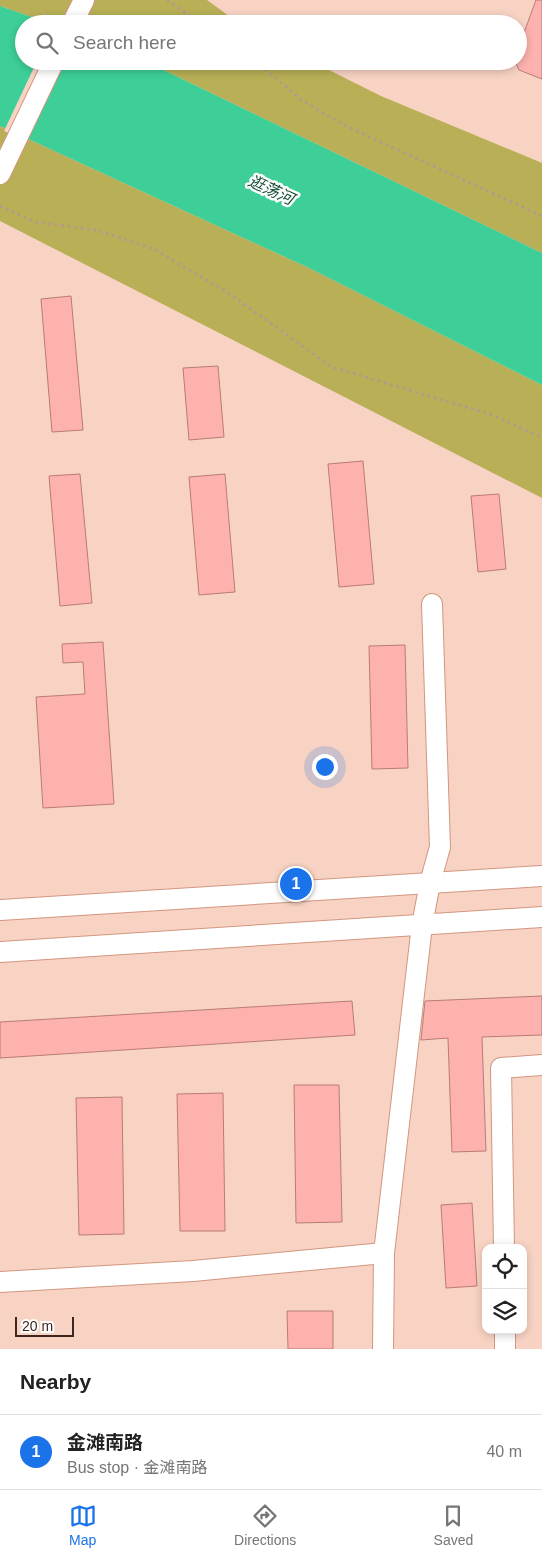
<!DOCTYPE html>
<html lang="en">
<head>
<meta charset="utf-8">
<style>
	:root { --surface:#fff; --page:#f6f6f6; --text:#222; --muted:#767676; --line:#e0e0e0; --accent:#1a73e8 }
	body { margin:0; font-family:Helvetica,"Noto Sans SC",sans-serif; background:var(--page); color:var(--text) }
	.controls { position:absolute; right:15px; bottom:15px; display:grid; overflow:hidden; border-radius:10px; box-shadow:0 2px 8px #0003 }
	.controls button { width:45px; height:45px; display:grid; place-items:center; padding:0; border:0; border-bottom:1px solid var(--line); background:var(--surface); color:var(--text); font:25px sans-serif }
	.scale { position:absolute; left:15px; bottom:12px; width:59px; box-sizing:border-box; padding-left:5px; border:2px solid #3d261d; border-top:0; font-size:14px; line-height:18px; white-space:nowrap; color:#3d261d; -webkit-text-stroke:4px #fdfdfd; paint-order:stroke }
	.you { position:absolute; left:324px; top:766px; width:18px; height:18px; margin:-12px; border:4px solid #fff; border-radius:50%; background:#1a73e8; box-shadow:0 0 0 8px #1a73e833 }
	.badge { display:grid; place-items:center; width:32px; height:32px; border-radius:50%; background:var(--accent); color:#fff; font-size:16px; font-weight:700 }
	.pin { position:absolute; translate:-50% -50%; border:2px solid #fff; box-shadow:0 1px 5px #0006 }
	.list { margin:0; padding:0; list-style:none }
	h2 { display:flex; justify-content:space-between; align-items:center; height:65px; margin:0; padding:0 20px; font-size:21px }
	h2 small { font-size:16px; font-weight:400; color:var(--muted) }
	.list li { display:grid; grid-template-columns:32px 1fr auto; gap:15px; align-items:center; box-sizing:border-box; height:75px; padding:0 20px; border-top:1px solid var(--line) }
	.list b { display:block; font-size:19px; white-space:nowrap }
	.list p { margin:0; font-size:16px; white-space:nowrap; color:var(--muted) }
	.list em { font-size:16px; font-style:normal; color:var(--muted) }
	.icon { flex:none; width:28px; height:28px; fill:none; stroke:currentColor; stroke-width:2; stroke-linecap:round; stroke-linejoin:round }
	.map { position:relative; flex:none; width:542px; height:1349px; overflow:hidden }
	.search { position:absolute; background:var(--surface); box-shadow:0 2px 8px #0003; left:15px; right:15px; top:15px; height:55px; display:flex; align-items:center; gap:12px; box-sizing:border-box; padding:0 18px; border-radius:28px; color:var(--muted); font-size:19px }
	.sheet { height:140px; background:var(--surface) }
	nav { display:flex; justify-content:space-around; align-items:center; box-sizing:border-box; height:70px; border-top:1px solid var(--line); background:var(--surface); font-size:14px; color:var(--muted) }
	nav a { display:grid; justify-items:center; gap:2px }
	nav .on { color:var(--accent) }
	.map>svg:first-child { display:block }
</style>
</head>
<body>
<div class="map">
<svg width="542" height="1349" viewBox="0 0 542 1349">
	<rect width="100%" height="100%" fill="#f8d3c4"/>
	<!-- green -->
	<g fill="#b9af57">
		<polygon points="0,0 207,0 240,24 52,24 0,6"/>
		<polygon points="145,61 311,61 381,96 542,163 542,253"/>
		<polygon points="0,126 309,268 542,385 542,498 0,221"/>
	</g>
	<!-- water -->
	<polygon fill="#3dcf97" points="0,6 52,24 24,24 24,61 145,61 542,253 542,385 309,268 0,126"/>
	<!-- pier -->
	<polygon fill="#f8d3c4" points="37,61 65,61 27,141 4,131"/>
	<!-- building -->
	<g fill="#fdb2ae" stroke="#b97b78">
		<polygon points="536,0 542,0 542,79 519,70 515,61 518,61 518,49"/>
		<polygon points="71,296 83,430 52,432 41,299"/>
		<polygon points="218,366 224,437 189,440 183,368"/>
		<polygon points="363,461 374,584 339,587 328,464"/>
		<polygon points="80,474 92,603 60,606 49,476"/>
		<polygon points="225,474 235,592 199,595 189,477"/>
		<polygon points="499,494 506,569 478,572 471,496"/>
		<polygon points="103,642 114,804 43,808 36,697 85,694 83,662 63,663 62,644"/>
		<polygon points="405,645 408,768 372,769 369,646"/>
		<polygon points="542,996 542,1035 482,1037 486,1151 452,1152 448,1038 421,1040 425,1001"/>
		<polygon points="352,1001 355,1035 0,1058 0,1022"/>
		<polygon points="294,1085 339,1085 342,1222 296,1223"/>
		<polygon points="223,1093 225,1231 180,1231 177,1094"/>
		<polygon points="122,1097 124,1234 79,1235 76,1098"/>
		<polygon points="472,1203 477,1286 446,1288 441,1205"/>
		<polygon points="287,1311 333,1311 333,1349 288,1349"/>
	</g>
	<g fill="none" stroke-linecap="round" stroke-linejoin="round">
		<defs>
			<g id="minor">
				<polyline points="72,24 84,0"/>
				<polyline points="0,174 54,61"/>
				<polyline points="0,910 542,876"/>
				<polyline points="0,952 542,917"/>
				<polyline points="504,1248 501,1068 542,1065"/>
				<polyline points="0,1282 193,1271 384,1253"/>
				<polyline points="505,1330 505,1349"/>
				<polyline points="383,1349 384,1253 422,925 430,883 440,847 432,604"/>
			</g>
		</defs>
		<!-- minor casing -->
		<use href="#minor" stroke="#d1967f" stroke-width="22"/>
		<!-- path -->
		<g stroke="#b8988b" stroke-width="3" stroke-dasharray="2.5 4" stroke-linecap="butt">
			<polyline points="167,0 202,24"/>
			<polyline points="255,61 303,101 344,125 542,216"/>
			<polyline points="0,206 35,222 96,230 154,249 227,292 332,367 489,414 542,437"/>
		</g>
		<!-- minor -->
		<use href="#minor" stroke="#fff" stroke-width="20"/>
	</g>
	<g text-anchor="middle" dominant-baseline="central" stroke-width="5" stroke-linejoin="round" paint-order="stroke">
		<!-- water labels -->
		<g font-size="16" font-style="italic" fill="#18513a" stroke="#fdfdfd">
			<text transform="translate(271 190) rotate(25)">逛荡河</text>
		</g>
	</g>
</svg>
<div class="controls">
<button><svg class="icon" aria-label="locate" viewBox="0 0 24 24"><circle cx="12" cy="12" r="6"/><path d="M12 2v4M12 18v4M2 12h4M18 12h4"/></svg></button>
<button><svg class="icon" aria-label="layers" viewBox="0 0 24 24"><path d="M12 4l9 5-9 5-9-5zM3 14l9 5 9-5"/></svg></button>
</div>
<div class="scale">20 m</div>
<div class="you"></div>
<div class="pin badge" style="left:296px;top:884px">1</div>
<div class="search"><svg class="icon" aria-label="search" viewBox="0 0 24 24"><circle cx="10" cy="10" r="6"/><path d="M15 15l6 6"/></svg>Search here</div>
</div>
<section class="sheet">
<h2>Nearby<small></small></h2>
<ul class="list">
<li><span class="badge">1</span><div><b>金滩南路</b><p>Bus stop · 金滩南路</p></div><em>40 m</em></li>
</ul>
</section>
<nav>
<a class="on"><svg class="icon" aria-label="map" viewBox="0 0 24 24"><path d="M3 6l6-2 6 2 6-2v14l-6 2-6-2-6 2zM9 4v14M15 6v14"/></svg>Map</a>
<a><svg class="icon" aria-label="directions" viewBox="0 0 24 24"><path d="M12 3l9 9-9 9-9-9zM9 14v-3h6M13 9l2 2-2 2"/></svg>Directions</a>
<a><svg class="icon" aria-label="saved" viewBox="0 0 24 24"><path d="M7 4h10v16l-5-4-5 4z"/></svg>Saved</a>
</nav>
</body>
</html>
